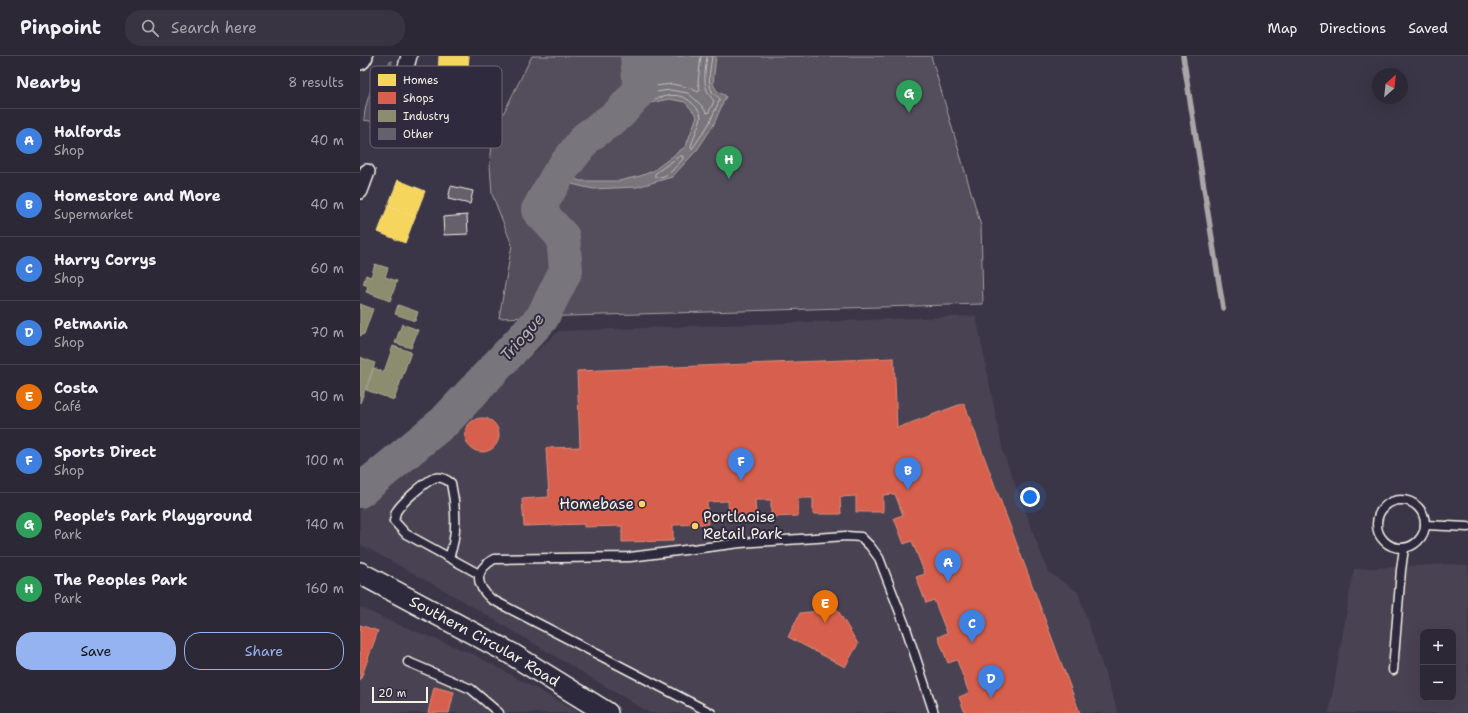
<!DOCTYPE html>
<html lang="en">
<head>
<meta charset="utf-8">
<style>
	:root { --surface:#2c2835; --page:#383441; --text:#f1f3f6; --muted:#a6a6ad; --line:#484450; --accent:#95b2f1 }
	body { margin:0; font-family:"Shantell Sans",sans-serif; background:var(--page); color:var(--text) }
	.controls { position:absolute; right:12px; bottom:12px; display:grid; overflow:hidden; border-radius:8px; box-shadow:0 4px 16px #0002 }
	.controls button { width:36px; height:36px; display:grid; place-items:center; padding:0; border:0; border-bottom:1px solid var(--line); background:var(--surface); color:var(--text); font:20px sans-serif }
	.compass { position:absolute; left:1012px; top:12px; width:36px; height:36px; border-radius:50%; background:var(--surface); box-shadow:0 4px 16px #0002; rotate:27deg }
	.scale { position:absolute; left:12px; bottom:10px; width:56px; box-sizing:border-box; padding-left:4px; border:2px solid #f4f1e8; border-top:0; font-size:11px; line-height:14px; white-space:nowrap; color:#f4f1e8; -webkit-text-stroke:3px #2f2a3d; paint-order:stroke }
	.you { position:absolute; left:670px; top:441px; width:14px; height:14px; margin:-10px; border:3px solid #fff; border-radius:50%; background:#1a73e8; box-shadow:0 0 0 6px #1a73e833 }
	.badge { display:grid; place-items:center; width:26px; height:26px; border-radius:50%; background:var(--accent); color:#fff; font-size:13px; font-weight:700 }
	.pin { position:absolute; translate:-50% -33px; filter:drop-shadow(0 1px 2px #0008) }
	.pin::after { content:''; position:absolute; top:21px; width:14px; height:12px; background:inherit; clip-path:polygon(0 0,100% 0,50% 100%) }
	.list { margin:0; padding:0; list-style:none }
	h2 { display:flex; justify-content:space-between; align-items:center; height:52px; margin:0; padding:0 16px; font-size:17px }
	h2 small { font-size:13px; font-weight:400; color:var(--muted) }
	.list li { display:grid; grid-template-columns:26px 1fr auto; gap:12px; align-items:center; box-sizing:border-box; height:64px; padding:0 16px; border-top:1px solid var(--line) }
	.list b { display:block; font-size:15px; white-space:nowrap }
	.list p { margin:0; font-size:13px; white-space:nowrap; color:var(--muted) }
	.list em { font-size:13px; font-style:normal; color:var(--muted) }
	.actions { display:flex; gap:8px; padding:12px 16px }
	.actions a { flex:1; padding:9px 0; border:1px solid var(--accent); border-radius:16px; text-align:center; font-size:14px; color:var(--accent) }
	.actions .main { background:var(--accent); color:#111 }
	.icon { flex:none; width:22px; height:22px; fill:none; stroke:currentColor; stroke-width:2; stroke-linecap:round; stroke-linejoin:round }
	.map { position:relative; flex:none; width:1108px; height:657px; overflow:hidden }
	header { display:flex; align-items:center; gap:24px; box-sizing:border-box; height:56px; padding:0 20px; background:var(--surface); border-bottom:1px solid var(--line) }
	header strong { font-size:19px }
	nav { display:flex; gap:22px; margin-inline-start:auto; font-size:14px }
	.search { width:280px; height:36px; background:var(--page); display:flex; align-items:center; gap:10px; box-sizing:border-box; padding:0 14px; border-radius:16px; color:var(--muted); font-size:15px }
	main { display:flex }
	aside { flex:1; background:var(--surface) }
	.map>svg:first-child { display:block }
</style>
</head>
<body>
<header>
<strong>Pinpoint</strong>
<div class="search"><svg class="icon" aria-label="search" viewBox="0 0 24 24"><circle cx="10" cy="10" r="6"/><path d="M15 15l6 6"/></svg>Search here</div>
<nav><a>Map</a><a>Directions</a><a>Saved</a></nav>
</header>
<main>
<aside>
<h2>Nearby<small>8 results</small></h2>
<ul class="list">
<li><span class="badge" style="background:#3f7fe0">A</span><div><b>Halfords</b><p>Shop</p></div><em>40 m</em></li>
<li><span class="badge" style="background:#3f7fe0">B</span><div><b>Homestore and More</b><p>Supermarket</p></div><em>40 m</em></li>
<li><span class="badge" style="background:#3f7fe0">C</span><div><b>Harry Corrys</b><p>Shop</p></div><em>60 m</em></li>
<li><span class="badge" style="background:#3f7fe0">D</span><div><b>Petmania</b><p>Shop</p></div><em>70 m</em></li>
<li><span class="badge" style="background:#e8710a">E</span><div><b>Costa</b><p>Café</p></div><em>90 m</em></li>
<li><span class="badge" style="background:#3f7fe0">F</span><div><b>Sports Direct</b><p>Shop</p></div><em>100 m</em></li>
<li><span class="badge" style="background:#2e9e5b">G</span><div><b>People's Park Playground</b><p>Park</p></div><em>140 m</em></li>
<li><span class="badge" style="background:#2e9e5b">H</span><div><b>The Peoples Park</b><p>Park</p></div><em>160 m</em></li>
</ul>
<div class="actions"><a class="main">Save</a><a>Share</a></div>
</aside>
<div class="map">
<svg width="1108" height="657" viewBox="0 0 1108 657">
	<rect width="100%" height="100%" fill="#3b3647"/>
	<filter id="ink" filterUnits="userSpaceOnUse"><feTurbulence type="fractalNoise" baseFrequency=".025" numOctaves="2"/><feDisplacementMap in="SourceGraphic" scale="8" xChannelSelector="R" yChannelSelector="G"/><feConvolveMatrix kernelMatrix="1 2 1 2 8 2 1 2 1" color-interpolation-filters="sRGB"/></filter>
	<g filter="url(#ink)">
		<!-- built -->
		<g fill="#484352" fill-rule="evenodd">
			<polygon points="616,260 643,396 688,516 718,536 758,657 290,657 98,542 0,488 0,452 199,275"/>
			<path d="M1089,508L1108,509V657H969L994,513ZM1063,576H1093V642H1063Z"/>
			<polygon points="0,551 25,563 115,599 220,657 0,657"/>
		</g>
		<!-- green -->
		<g fill="#534e5c" stroke="#a4a0a2">
			<polygon points="172,0 571,0 621,170 623,248 139,262 152,189 132,138 130,109 133,78"/>
			<path d="M32,4L30,20L18,52L25,56L21,67L4,64C5,43 16,18 32,4Z"/>
		</g>
		<!-- water -->
		<path fill="#78747b" stroke="#aaa6a7" fill-rule="evenodd" d="M277,0H356L353,28L357,35L366,40L353,70L337,94L312,121L277,131L233,133L207,127L199,117L226,82L259,58L280,34ZM309,43L325,46L337,60L326,90L293,115L280,120L259,125H220L210,121L207,112L232,81L268,54L281,49Z"/>
		<!-- homes -->
		<g fill="#f6d55c" stroke="#f5dd86">
			<polygon points="79,0 109,0 107,24 78,21"/>
			<polygon points="38,124 65,135 55,161 28,150"/>
			<polygon points="28,150 55,161 45,187 18,176"/>
		</g>
		<!-- shops -->
		<g fill="#d6604d" stroke="#df8c7c">
			<polygon points="534,302 537,372 604,347 720,657 605,657 599,641 609,637 597,604 588,607 578,581 587,577 574,544 566,547 556,521 565,518 552,485 544,488 534,462 543,459 535,438 523,439 523,456 496,456 496,440 480,441 481,458 453,458 453,442 438,442 438,460 411,461 411,444 395,444 396,461 369,462 368,445 347,446 348,468 313,469 313,485 262,486 262,470 224,471 224,468 164,470 162,443 189,441 186,392 220,391 217,315"/>
			<circle cx="122" cy="379" r="17"/>
			<polygon points="477,553 498,588 485,611 428,581 440,557"/>
			<polygon points="0,569 18,575 0,625"/>
			<polygon points="74,631 94,636 89,657 68,657"/>
		</g>
		<!-- industry -->
		<g fill="#8c8c6e" stroke="#abaa93">
			<polygon points="15,208 28,212 25,221 37,225 30,245 6,236 8,230 3,228 6,219 11,221"/>
			<polygon points="0,248 13,253 4,278 0,280"/>
			<polygon points="38,249 58,256 55,265 35,258"/>
			<polygon points="42,268 58,274 51,292 35,287"/>
			<polygon points="33,290 51,296 34,344 6,334 14,312 24,316"/>
			<polygon points="0,301 15,307 0,347"/>
		</g>
		<g fill="none" stroke-linecap="round" stroke-linejoin="round">
			<!-- shore -->
			<g stroke="#c2bfbc" stroke-width="1">
				<path d="M281,0L284,34L278,43V45C298,46 315,30 333,48C337,52 341,56 341,62L331,90L332,93L349,68L360,43C358,40 355,39 353,37C346,26 351,11 352,0"/>
				<path d="M286,0L289,37L310,34L328,37L341,49L347,57L349,56L354,45C341,30 345,19 347,0"/>
				<polyline points="292,0 295,30 312,28 330,32 338,36 340,34 338,26 341,0"/>
				<path d="M320,100H323V103C315,111 308,123 295,121V118Z"/>
			</g>
			<!-- stream -->
			<polyline stroke="#aaa6a7" stroke-width="5.5" points="823,0 863,252"/>
			<!-- river -->
			<polyline stroke="#78747b" stroke-width="34" points="0,435 85,365 182,262 206,214 203,181 178,154 199,117 226,82 259,58 280,34 277,0"/>
		</g>
		<!-- building -->
		<g fill="#65616c" stroke="#f4f1e8">
			<polygon points="91,130 113,135 110,148 88,143"/>
			<polygon points="107,159 108,178 84,179 83,161"/>
		</g>
		<g fill="none" stroke-linecap="round" stroke-linejoin="round">
			<defs>
				<g id="lane">
					<circle cx="1041" cy="468" r="24"/>
					<polyline points="1065,469 1108,471"/>
					<path d="M89,501C98,480 96,450 91,427C86,423 81,420 74,422C65,426 41,447 36,456C35,459 35,463 34,465L46,478L119,518"/>
					<polyline points="48,606 111,633 139,657"/>
					<polyline points="1033,614 1041,514 1044,492"/>
					<path d="M351,657L131,543C115,528 114,515 134,503L270,501L380,487L486,480L501,481L510,490L519,502L546,572L574,657"/>
				</g>
				<g id="street">
					<polyline points="27,69 46,11 49,0"/>
					<polyline points="0,135 7,116"/>
				</g>
				<g id="secondary">
					<polyline points="0,3 2,0"/>
					<path id="s1" d="M0,517L150,597L247,657"/>
				</g>
			</defs>
			<!-- lane casing -->
			<use href="#lane" stroke="#f4f1e8" stroke-width="11"/>
			<!-- street casing -->
			<use href="#street" stroke="#f4f1e8" stroke-width="18"/>
			<!-- secondary casing -->
			<use href="#secondary" stroke="#f4f1e8" stroke-width="24"/>
			<!-- lane -->
			<use href="#lane" stroke="#2f2a3d" stroke-width="8"/>
			<!-- street -->
			<use href="#street" stroke="#2f2a3d" stroke-width="15"/>
			<!-- secondary -->
			<use href="#secondary" stroke="#2f2a3d" stroke-width="21"/>
		</g>
	</g>
	<!-- markers -->
	<g fill="#ffd166" stroke="#2f2a3d" stroke-width="1.5">
		<circle cx="282" cy="448" r="4"/>
		<circle cx="335" cy="470" r="4"/>
	</g>
	<g text-anchor="middle" dominant-baseline="central" stroke-width="4" stroke-linejoin="round" paint-order="stroke">
		<!-- poi labels -->
		<g font-size="15" fill="#f4f1e8" stroke="#2f2a3d" text-anchor="end">
			<text x="274" y="448">Homebase</text>
			<text x="343" y="461" text-anchor="start">Portlaoise<tspan x="343" dy="17">Retail Park</tspan></text>
		</g>
		<!-- street labels -->
		<g font-size="15" fill="#f4f1e8" stroke="#2f2a3d">
			<text stroke="none"><textPath href="#s1" startOffset="142">Southern Circular Road</textPath></text>
		</g>
		<!-- water labels -->
		<g font-size="16" font-style="italic" fill="#b6b2b2" stroke="#2f2a3d">
			<text transform="translate(162 281) rotate(-49)">Triogue</text>
		</g>
	</g>
	<!-- legend -->
	<rect x="10" y="10" width="132" height="82" rx="6" fill="#2f2a3d" stroke="#6a6670" stroke-width="1"/>
	<rect x="18" y="18" width="18" height="12" fill="#f6d55c"/>
	<rect x="18" y="36" width="18" height="12" fill="#d6604d"/>
	<rect x="18" y="54" width="18" height="12" fill="#8c8c6e"/>
	<rect x="18" y="72" width="18" height="12" fill="#65616c"/>
	<g font-size="11" fill="#f4f1e8">
		<text x="43" y="28">Homes</text>
		<text x="43" y="46">Shops</text>
		<text x="43" y="64">Industry</text>
		<text x="43" y="82">Other</text>
	</g>
</svg>
<div class="controls">
<button>+</button>
<button>−</button>
</div>
<svg class="compass" viewBox="-18 -18 36 36"><path d="M0-13l5 13h-10z" fill="#e53935"/><path d="M0 13l5-13h-10z" fill="#a6a6ad"/></svg>
<div class="scale">20 m</div>
<div class="you"></div>
<div class="pin badge" style="left:588px;top:526px;background:#3f7fe0">A</div>
<div class="pin badge" style="left:548px;top:434px;background:#3f7fe0">B</div>
<div class="pin badge" style="left:612px;top:587px;background:#3f7fe0">C</div>
<div class="pin badge" style="left:631px;top:642px;background:#3f7fe0">D</div>
<div class="pin badge" style="left:465px;top:567px;background:#e8710a">E</div>
<div class="pin badge" style="left:381px;top:425px;background:#3f7fe0">F</div>
<div class="pin badge" style="left:549px;top:57px;background:#2e9e5b">G</div>
<div class="pin badge" style="left:369px;top:123px;background:#2e9e5b">H</div>
</div>
</main>
</body>
</html>
